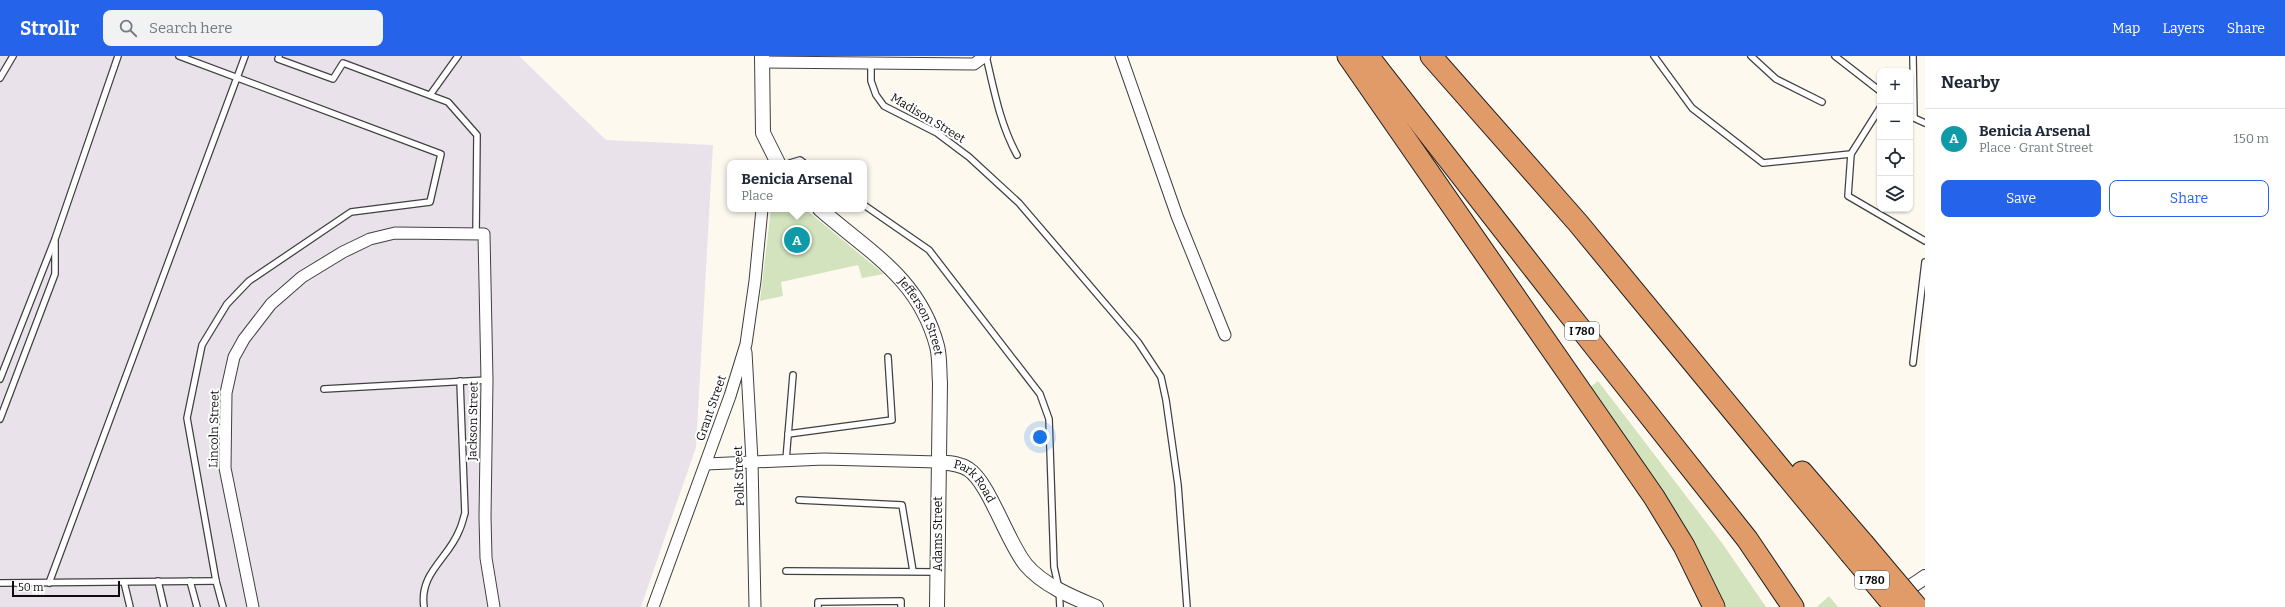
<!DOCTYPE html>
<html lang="en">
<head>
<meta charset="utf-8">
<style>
	:root { --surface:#fff; --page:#f2f2f3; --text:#1f2937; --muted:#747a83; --line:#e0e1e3; --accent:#2563eb }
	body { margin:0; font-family:Bitter,serif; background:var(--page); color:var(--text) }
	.controls { position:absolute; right:12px; top:12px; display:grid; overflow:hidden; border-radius:8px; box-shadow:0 1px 3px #0004 }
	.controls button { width:36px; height:36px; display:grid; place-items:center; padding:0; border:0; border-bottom:1px solid var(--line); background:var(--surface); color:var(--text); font:20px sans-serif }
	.scale { position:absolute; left:12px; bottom:10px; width:108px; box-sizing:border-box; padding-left:4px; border:2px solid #0d0d0d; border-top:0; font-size:11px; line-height:14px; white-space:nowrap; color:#0d0d0d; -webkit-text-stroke:3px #fff; paint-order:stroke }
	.you { position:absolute; left:1040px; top:381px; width:14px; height:14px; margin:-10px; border:3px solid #fff; border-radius:50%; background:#1a73e8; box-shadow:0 0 0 6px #1a73e833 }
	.badge { display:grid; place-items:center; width:26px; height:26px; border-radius:50%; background:var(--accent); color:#fff; font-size:13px; font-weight:700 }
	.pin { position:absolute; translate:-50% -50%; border:2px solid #fff; box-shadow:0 1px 4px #0006 }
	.popup { position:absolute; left:727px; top:104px; width:140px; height:52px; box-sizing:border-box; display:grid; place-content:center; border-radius:8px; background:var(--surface); filter:drop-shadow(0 1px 3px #0005); font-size:13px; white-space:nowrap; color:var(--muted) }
	.popup b { font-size:15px; color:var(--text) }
	.popup::after { content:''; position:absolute; left:50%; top:100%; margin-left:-8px; border:8px solid transparent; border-top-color:var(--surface) }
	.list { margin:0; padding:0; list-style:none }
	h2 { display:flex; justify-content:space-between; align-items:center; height:52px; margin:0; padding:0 16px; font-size:17px }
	h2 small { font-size:13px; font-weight:400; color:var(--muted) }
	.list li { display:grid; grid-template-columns:26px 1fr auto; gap:12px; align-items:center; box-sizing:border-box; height:60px; padding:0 16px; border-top:1px solid var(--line) }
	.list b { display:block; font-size:15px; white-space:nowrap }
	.list p { margin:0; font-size:13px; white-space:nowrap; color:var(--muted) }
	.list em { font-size:13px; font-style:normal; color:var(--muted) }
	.actions { display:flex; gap:8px; padding:12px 16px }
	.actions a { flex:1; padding:9px 0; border:1px solid var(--accent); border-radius:8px; text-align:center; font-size:14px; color:var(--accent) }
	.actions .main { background:var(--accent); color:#fff }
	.icon { flex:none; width:22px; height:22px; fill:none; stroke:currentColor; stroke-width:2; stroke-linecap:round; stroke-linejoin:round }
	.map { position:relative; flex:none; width:1925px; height:551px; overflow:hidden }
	header { display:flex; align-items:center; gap:24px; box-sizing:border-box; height:56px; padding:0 20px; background:var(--accent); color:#fff }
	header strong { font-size:19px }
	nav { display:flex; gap:22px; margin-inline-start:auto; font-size:14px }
	.search { width:280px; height:36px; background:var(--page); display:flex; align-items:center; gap:10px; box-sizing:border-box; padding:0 14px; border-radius:8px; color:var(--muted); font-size:15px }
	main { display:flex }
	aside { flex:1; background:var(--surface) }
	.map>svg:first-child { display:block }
</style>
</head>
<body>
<header>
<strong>Strollr</strong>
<div class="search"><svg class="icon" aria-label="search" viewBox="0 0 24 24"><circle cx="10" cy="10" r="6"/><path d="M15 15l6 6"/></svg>Search here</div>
<nav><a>Map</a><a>Layers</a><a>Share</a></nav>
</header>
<main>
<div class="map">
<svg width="1925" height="551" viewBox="0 0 1925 551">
	<rect width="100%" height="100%" fill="#fdf9ef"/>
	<!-- industrial -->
	<polygon fill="#e9e2ea" points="0,0 519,0 606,84 713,89 696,391 641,551 0,551"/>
	<!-- green -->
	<g fill="#d2e3bd">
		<polygon points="771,153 805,153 884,218 862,222 858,209 781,226 783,240 760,245"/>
		<polygon points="1598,325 1722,487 1766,551 1724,551 1588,333"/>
		<polygon points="1829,540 1838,551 1817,551 1818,550"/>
	</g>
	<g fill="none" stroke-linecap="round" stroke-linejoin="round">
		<defs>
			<g id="service">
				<polyline points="179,0 441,98 430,146 351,156 249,225 227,248 202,289 187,362 216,525 223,551"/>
				<polyline points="279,0 278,3 333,23 343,7 448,46 477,79 476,178"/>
				<path d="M986,0C994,34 1000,68 1017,99"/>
				<polyline points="1654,0 1692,52 1763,107 1851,98 1880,52"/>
				<polyline points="1751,0 1776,23 1822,46"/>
				<polyline points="1835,0 1880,35"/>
				<polyline points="1913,0 1914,62 1925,67"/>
				<polyline points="871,8 871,25 876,39 884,50 937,77 969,101 1019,147 1138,286 1161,321 1166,344 1178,429 1187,551"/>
				<polyline points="0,22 13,0"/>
				<polyline points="430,39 458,0"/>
				<polyline points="1851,98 1848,140 1925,185"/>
				<polyline points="790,107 800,104 804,107"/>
				<polyline points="864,149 929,194 1040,338 1049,363 1054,511 1059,533 1060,551"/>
				<polyline points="1913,307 1925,206"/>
				<polyline points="0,323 55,183 118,0"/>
				<polyline points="324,333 487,324"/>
				<polyline points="0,363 55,218 55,186"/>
				<polyline points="788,378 892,364 888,301"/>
				<polyline points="786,404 793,319"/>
				<polyline points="799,444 902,449 913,515"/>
				<polyline points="786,515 937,516"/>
				<polyline points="158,525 164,551"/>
				<polyline points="190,525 197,551"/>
				<polyline points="124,526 130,551"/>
				<polyline points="0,527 216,525"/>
				<polyline points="49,527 245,0"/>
				<path d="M424,551C419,517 448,503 459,475C462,469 463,463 465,457L460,325"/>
				<polyline points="818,551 818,546 901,545 901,551"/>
			</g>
			<g id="minor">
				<polyline points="1121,0 1177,160 1225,279"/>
				<polyline points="762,6 974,8 985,0"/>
				<polyline points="746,296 752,405 755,551"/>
				<polyline points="706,408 824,403 938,406"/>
				<polyline points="253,551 225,412 226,337 234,301 244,283 271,248 302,221 343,196 370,183 395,177 484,178 487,324 485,461 486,502 494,551"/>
				<polyline points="653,551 730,340 746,288 755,225 762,153"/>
			</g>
			<g id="tertiary">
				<polyline points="762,0 763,77 778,107"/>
				<path id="s1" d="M820,153C869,196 919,222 937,290C940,301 939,315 940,327L937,551"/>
				<path id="s2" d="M938,406C948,407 959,407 968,413C989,426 1007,486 1026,509C1043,529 1072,541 1096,551"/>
				<polyline points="1897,540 1925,521"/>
			</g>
			<g id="motorway">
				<polyline points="1348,0 1654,441 1684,490 1714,551"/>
				<polyline points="1368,0 1569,258 1747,483 1793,551"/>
				<polyline points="1431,0 1578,167 1850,497"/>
				<polyline points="1802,416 1863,487"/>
			</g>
		</defs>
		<!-- service casing -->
		<use href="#service" stroke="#404040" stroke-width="8"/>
		<!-- minor casing -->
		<use href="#minor" stroke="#404040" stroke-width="13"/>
		<!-- tertiary casing -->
		<use href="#tertiary" stroke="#404040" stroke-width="16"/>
		<!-- motorway casing -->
		<use href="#motorway" stroke="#1e1e1e" stroke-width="23"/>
		<!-- service -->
		<use href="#service" stroke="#fff" stroke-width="5.5"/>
		<!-- minor -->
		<use href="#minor" stroke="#fff" stroke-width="11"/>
		<!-- tertiary -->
		<use href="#tertiary" stroke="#fff" stroke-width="14"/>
		<!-- motorway -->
		<use href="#motorway" stroke="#e19b68" stroke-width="21"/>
		<defs>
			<g id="motorway-bridge">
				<polyline points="1863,487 1917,551"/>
				<polyline points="1850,497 1895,551"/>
			</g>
		</defs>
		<!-- motorway-bridge casing -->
		<use href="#motorway-bridge" stroke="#1e1e1e" stroke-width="23" stroke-linecap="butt"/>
		<!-- motorway-bridge -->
		<use href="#motorway-bridge" stroke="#e19b68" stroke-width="21"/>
	</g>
	<g text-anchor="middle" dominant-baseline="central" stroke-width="4" stroke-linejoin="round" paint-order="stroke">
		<!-- shield labels -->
		<g fill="#fff" stroke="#565656" stroke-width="1">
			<rect x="1565" y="266" width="34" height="18" rx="3"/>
			<rect x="1855" y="515" width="34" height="18" rx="3"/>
		</g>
		<g font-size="11" font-weight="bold" fill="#0d0d0d">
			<text x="1582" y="275">I 780</text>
			<text x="1872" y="524">I 780</text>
		</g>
		<!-- street labels -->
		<g font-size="12" fill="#0d0d0d" stroke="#fff">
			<text transform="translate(928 62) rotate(31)">Madison Street</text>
			<text stroke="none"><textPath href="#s1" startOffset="150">Jefferson Street</textPath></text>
			<text transform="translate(711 352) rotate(-71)">Grant Street</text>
			<text transform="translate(473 365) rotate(-89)">Jackson Street</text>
			<text transform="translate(214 373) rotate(-89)">Lincoln Street</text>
			<text transform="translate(739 420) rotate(-92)">Polk Street</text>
			<text stroke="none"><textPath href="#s2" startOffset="44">Park Road</textPath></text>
			<text transform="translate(938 478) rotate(-90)">Adams Street</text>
		</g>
	</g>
</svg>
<div class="controls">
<button>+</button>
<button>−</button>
<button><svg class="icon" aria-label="locate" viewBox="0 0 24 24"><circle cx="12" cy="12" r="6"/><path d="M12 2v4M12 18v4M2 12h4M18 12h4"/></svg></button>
<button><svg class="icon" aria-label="layers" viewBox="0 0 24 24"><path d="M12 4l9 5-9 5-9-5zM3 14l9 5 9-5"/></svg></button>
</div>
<div class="scale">50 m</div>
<div class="you"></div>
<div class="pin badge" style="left:797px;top:184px;background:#0f9aa8">A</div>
<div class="popup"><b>Benicia Arsenal</b>Place</div>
</div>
<aside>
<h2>Nearby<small></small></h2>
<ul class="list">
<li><span class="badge" style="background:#0f9aa8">A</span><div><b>Benicia Arsenal</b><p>Place · Grant Street</p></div><em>150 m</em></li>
</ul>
<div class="actions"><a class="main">Save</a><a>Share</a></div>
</aside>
</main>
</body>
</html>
